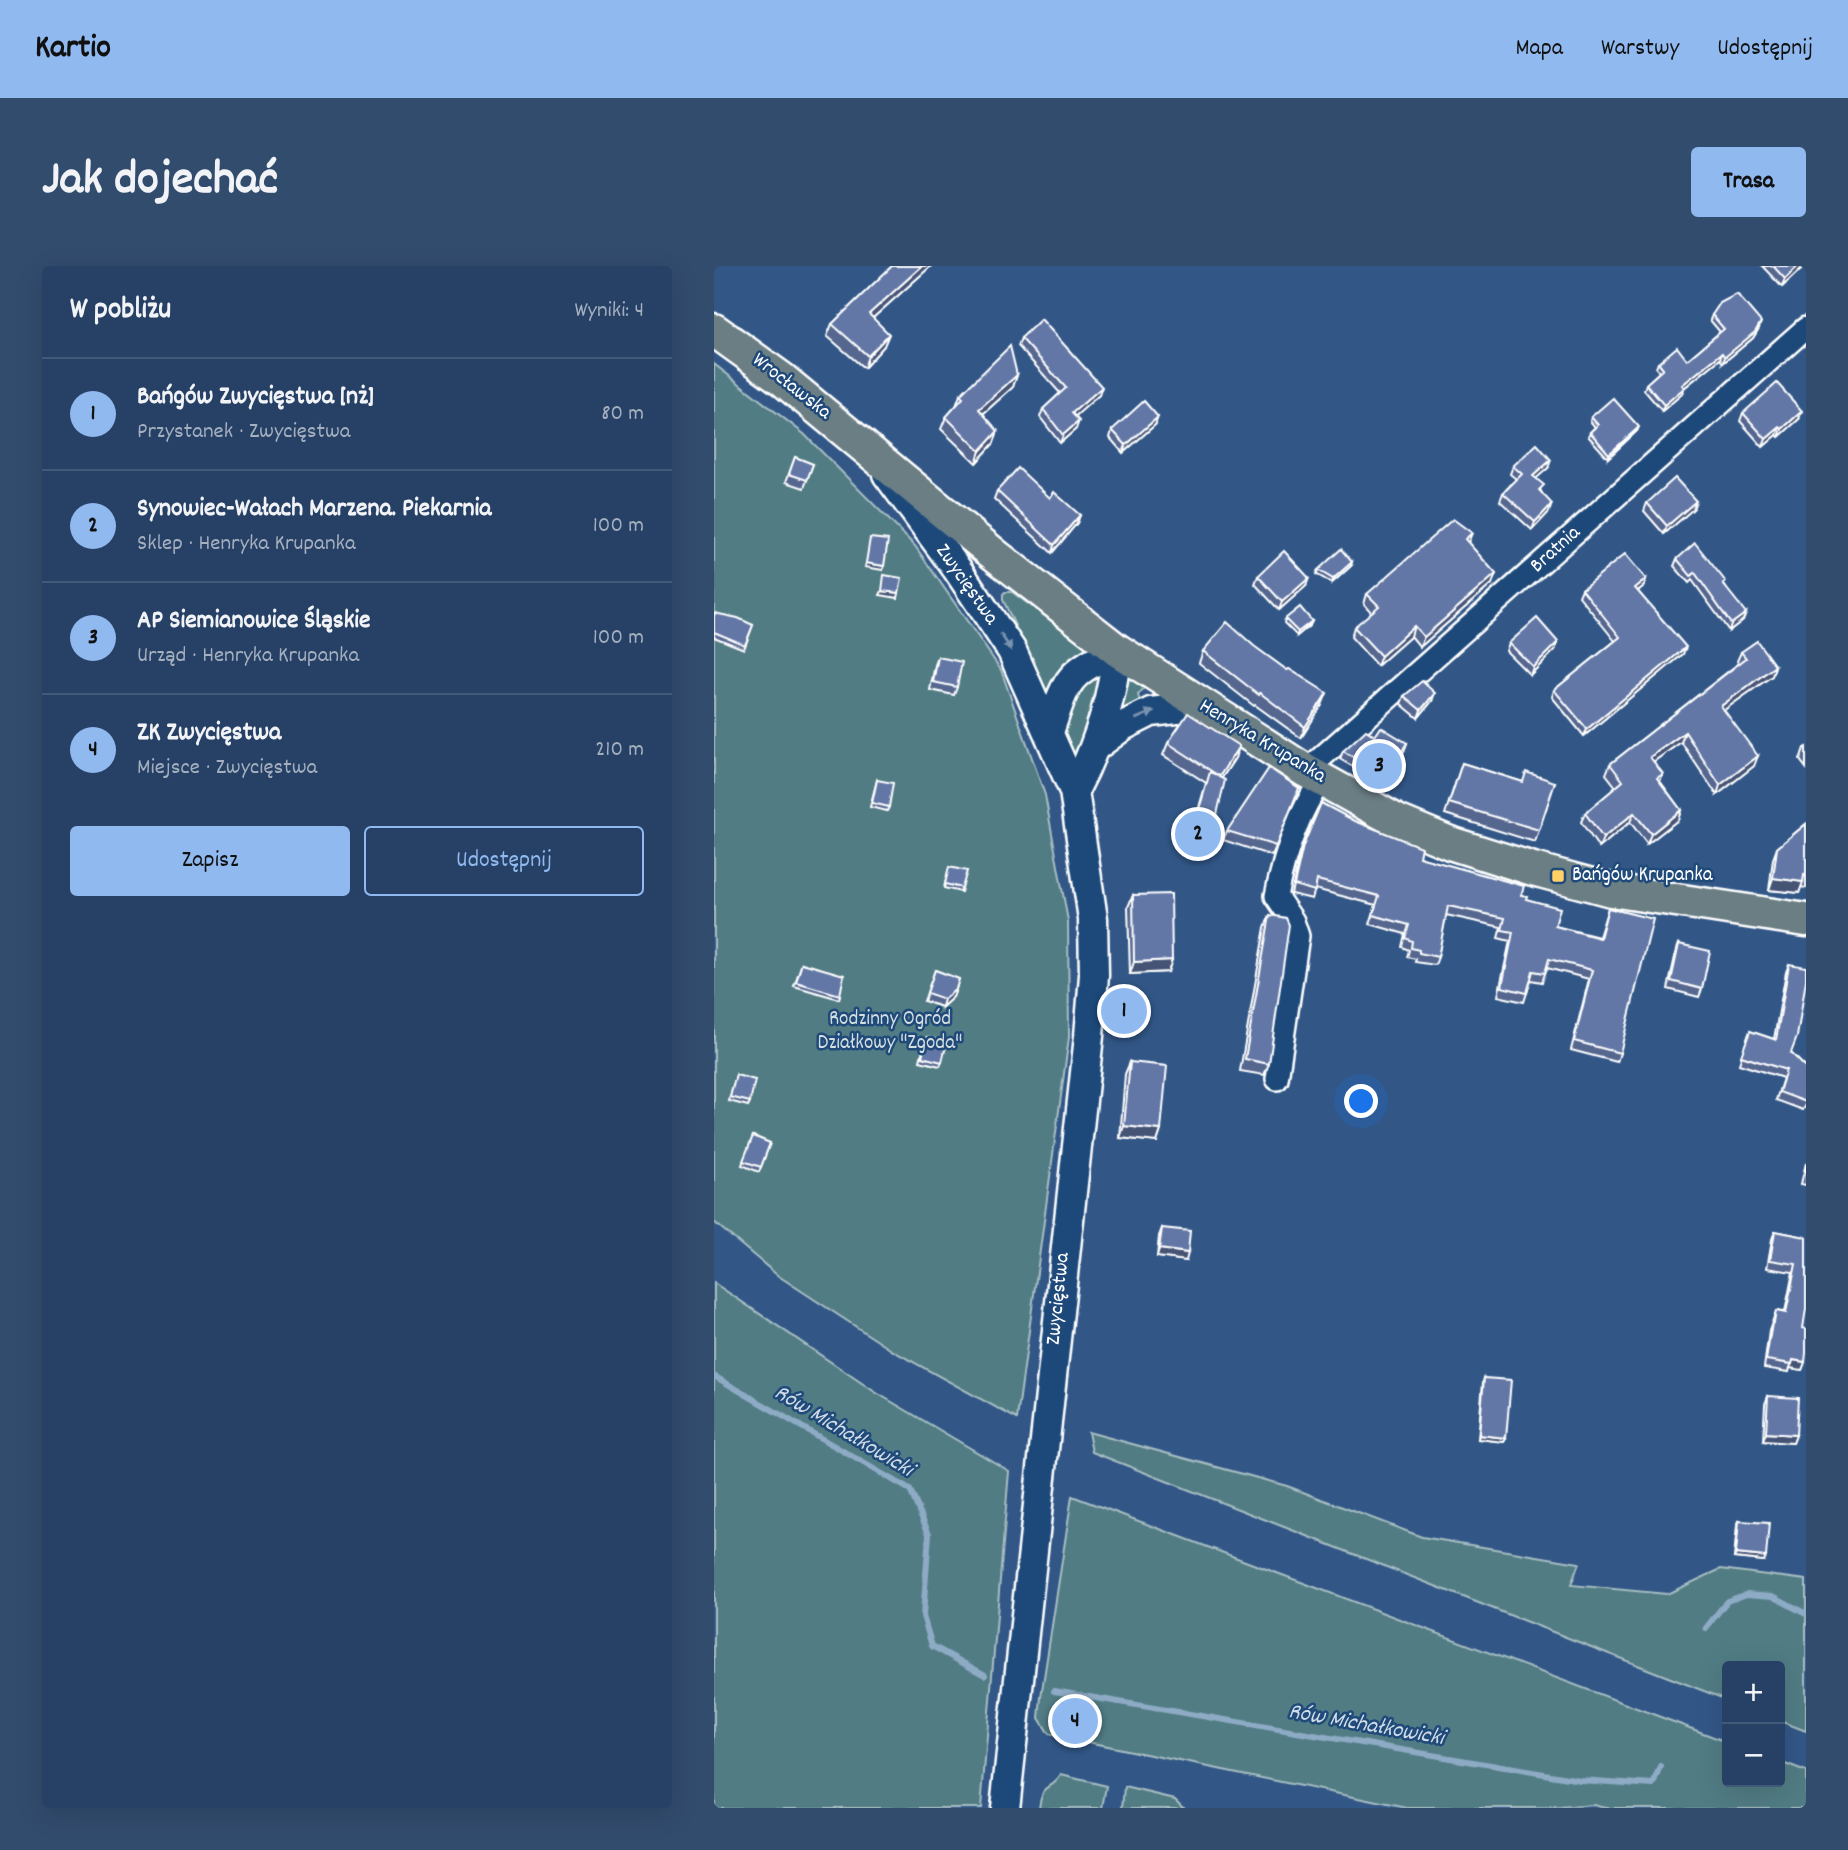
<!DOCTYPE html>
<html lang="pl">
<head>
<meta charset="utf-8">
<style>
	:root { --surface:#264165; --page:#324c6e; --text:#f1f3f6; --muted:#a4afbf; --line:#425a79; --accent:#90b9f0 }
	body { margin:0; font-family:Dekko,sans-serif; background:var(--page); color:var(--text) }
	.controls { position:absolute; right:21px; bottom:21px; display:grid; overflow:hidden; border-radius:7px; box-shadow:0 7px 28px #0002 }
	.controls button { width:63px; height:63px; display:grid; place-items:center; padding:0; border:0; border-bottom:2px solid var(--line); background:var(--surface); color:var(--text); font:35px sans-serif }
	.you { position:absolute; left:648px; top:836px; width:24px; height:24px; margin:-18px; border:5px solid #fff; border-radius:50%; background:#1a73e8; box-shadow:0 0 0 10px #1a73e833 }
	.badge { display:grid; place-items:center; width:46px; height:46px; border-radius:50%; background:var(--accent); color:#111; font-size:23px; font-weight:700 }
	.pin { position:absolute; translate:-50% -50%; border:4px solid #fff; box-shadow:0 2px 7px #0006 }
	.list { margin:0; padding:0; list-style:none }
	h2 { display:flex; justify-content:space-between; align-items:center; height:91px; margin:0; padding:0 28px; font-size:30px }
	h2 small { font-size:23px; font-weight:400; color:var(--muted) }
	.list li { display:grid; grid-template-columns:46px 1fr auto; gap:21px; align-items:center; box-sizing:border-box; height:112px; padding:0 28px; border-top:2px solid var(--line) }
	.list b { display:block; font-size:26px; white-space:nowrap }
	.list p { margin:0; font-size:23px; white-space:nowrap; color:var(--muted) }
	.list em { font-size:23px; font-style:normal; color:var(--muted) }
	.actions { display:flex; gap:14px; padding:21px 28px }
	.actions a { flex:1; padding:16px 0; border:2px solid var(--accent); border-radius:7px; text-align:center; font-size:24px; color:var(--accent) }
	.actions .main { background:var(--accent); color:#111 }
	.map { position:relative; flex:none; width:1092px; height:1542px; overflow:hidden; border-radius:7px }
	header { display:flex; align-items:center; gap:42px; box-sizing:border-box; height:98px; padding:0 35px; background:var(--accent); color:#111 }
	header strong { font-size:33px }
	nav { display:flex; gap:38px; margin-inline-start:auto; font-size:24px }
	.intro { display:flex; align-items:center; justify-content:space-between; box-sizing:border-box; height:168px; padding:0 42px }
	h1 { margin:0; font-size:49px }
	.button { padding:18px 32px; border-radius:7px; background:var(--accent); color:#111; font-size:24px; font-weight:700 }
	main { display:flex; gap:42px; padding:0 42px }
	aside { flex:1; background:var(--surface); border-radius:7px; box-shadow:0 7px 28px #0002 }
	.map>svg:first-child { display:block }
</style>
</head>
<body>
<header>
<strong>Kartio</strong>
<nav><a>Mapa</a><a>Warstwy</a><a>Udostępnij</a></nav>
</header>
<div class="intro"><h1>Jak dojechać</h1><a class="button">Trasa</a></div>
<main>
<aside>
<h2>W pobliżu<small>Wyniki: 4</small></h2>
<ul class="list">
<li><span class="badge">1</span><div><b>Bańgów Zwycięstwa [nż]</b><p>Przystanek · Zwycięstwa</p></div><em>80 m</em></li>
<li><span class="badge">2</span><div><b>Synowiec-Wałach Marzena. Piekarnia</b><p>Sklep · Henryka Krupanka</p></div><em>100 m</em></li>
<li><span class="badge">3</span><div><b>AP Siemianowice Śląskie</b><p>Urząd · Henryka Krupanka</p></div><em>100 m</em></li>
<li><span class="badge">4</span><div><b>ZK Zwycięstwa</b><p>Miejsce · Zwycięstwa</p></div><em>210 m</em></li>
</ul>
<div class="actions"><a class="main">Zapisz</a><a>Udostępnij</a></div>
</aside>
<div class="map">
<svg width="1092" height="1542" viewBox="0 0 1092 1542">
	<rect width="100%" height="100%" fill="#325787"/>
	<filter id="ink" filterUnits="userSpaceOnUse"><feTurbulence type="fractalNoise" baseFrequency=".0143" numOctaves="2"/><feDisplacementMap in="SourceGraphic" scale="14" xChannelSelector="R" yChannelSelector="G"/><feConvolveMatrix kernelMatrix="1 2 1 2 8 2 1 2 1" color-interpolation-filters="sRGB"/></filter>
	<g filter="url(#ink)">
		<!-- green -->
		<g fill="#517c84" stroke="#a8bec2" stroke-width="2">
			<polygon points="0,98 90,168 201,280 287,404 331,529 354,655 355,771 303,1153 179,1085 63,1009 0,956"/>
			<polygon points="291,326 298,326 379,386 348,407 333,428 289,334 289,328"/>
			<polygon points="390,404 376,453 362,487 358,489 347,462 355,430"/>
			<polygon points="413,410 430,422 424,429 427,439 399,455"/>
			<polygon points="0,1017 161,1126 295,1205 267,1542 0,1542"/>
			<polygon points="374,1166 573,1220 708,1271 865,1297 857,1319 953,1328 1007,1303 1092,1314 1092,1465 1066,1455 1066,1400 1013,1400 1013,1434 378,1186"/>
			<polygon points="358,1230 1013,1476 1013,1516 1066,1516 1066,1496 1092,1506 1092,1542 891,1542 879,1539 846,1542 693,1542 335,1468 325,1452 327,1431"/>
			<path d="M347,1509L393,1520L389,1542H325C328,1515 337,1526 347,1509Z"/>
			<polygon points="411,1521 461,1533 470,1542 409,1542"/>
		</g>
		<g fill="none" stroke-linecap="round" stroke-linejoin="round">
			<!-- stream -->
			<g stroke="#8eabc5" stroke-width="6">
				<polyline points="0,1110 196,1224 215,1268 209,1350 218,1380 271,1409"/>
				<polyline points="992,1362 1013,1335 1033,1328 1059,1330 1092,1348"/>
				<polyline points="340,1425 866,1514 940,1519 947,1501"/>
			</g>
			<defs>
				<g id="minor">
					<polyline points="592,505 1092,62"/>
					<path d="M563,813L584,670L579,655L562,630C570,590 584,547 608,513"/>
				</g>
				<g id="secondary">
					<polyline points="173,208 243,303 298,385 360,525 379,653 380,709 375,770 291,1542"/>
					<path d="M335,466C353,414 351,408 403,384"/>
					<polyline points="382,480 409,460 437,446 488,440"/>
					<path d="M360,525C384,480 398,434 403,384"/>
				</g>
				<polyline id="primary" points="0,64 68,113 281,289 403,384 592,505 683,555 736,577 819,603 897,624 1092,654"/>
			</defs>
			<!-- minor casing -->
			<use href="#minor" stroke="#fff" stroke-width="26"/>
			<!-- secondary casing -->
			<use href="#secondary" stroke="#fff" stroke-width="33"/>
			<!-- primary casing -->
			<use href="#primary" stroke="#fff" stroke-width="37"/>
			<!-- minor -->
			<use href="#minor" stroke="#1f4a7a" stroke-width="21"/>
			<!-- secondary -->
			<use href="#secondary" stroke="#1f4a7a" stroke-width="28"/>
			<!-- primary -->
			<use href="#primary" stroke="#6b7e84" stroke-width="32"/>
		</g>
		<!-- wall -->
		<g fill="#54668f" stroke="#fff" stroke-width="2">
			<polygon points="178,0 217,0 159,52 170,80 150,102 113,70 118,58"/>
			<polygon points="1048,0 1090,0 1068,21"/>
			<polygon points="998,49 1045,62 1039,72 1009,97 1006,93 970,122 968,128 948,145 930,124 932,118 945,106 942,102 944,97 973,94 1006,66 996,54"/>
			<polygon points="307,72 385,129 361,150 362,163 346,177 326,151 329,143 346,127 304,80"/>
			<polygon points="303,109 299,121 269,148 280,177 262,197 227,163 232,151 242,140 246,129"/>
			<polygon points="1029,147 1085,153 1065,171 1063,169 1049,181 1026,155"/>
			<polygon points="877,151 923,165 894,192 874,170 876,166 881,161 876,155"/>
			<polygon points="441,159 409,187 396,172 398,164"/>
			<polygon points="81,191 99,198 90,222 72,216"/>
			<polygon points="799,200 834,202 822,212 835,246 818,264 786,235 789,227 802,213 796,208"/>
			<polygon points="283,225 366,249 363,257 338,287 280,233"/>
			<polygon points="933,237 979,243 950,268 930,245"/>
			<polygon points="754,277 778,318 706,381 697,370 663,400 637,371 640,361 658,347 650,338 653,328"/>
			<polygon points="963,293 1011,320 1029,354 1015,365 978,314 975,317 960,300"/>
			<polygon points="637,300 618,317 602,308 604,304"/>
			<polygon points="544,310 592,320 565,344 541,318"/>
			<polygon points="932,313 930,320 924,325 969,388 870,470 838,431 840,424 901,375 865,330 868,323"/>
			<polygon points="0,347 39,359 30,383 0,371"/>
			<polygon points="571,353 598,355 596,359 583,370 570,357"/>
			<polygon points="795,377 841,384 816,409 792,385"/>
			<polygon points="489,385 608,439 587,472 541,439 540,440 485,397"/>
			<polygon points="1027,386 1061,400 1058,410 1010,444 1040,500 1003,529 967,476 939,496 949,508 946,515 967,544 964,554 933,578 916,556 885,582 867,556 871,547 902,521 892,508 896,498 1025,397 1023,395"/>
			<polygon points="224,391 243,421 240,429 216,424 221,399"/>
			<polygon points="690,430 718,435 704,452 687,438"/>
			<polygon points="454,477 521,492 508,512 497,574 493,586 491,585 491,588 473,583 492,517 449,489"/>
			<polygon points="693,477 690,485 668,518 626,493 629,485"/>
			<polygon points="1092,481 1092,502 1086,494 1090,482"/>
			<polygon points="748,497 809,516 841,516 821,576 731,548"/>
			<polygon points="163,514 175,541 173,545 156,541"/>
			<polygon points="585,522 558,590 509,574 513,565"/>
			<polygon points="607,537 705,591 807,629 841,660 885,671 894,642 906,787 903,796 857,784 875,713 833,702 828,716 817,714 810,736 784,730 796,675 784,672 787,661 732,649 724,691 721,699 701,696 702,693 693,691 695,684 688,681 691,668 656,658 662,639 601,623 598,633 577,628 586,588"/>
			<polygon points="1092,558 1092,622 1087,621 1085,627 1055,624 1059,593 1063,582"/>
			<polygon points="234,605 248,622 247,626 230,622"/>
			<polygon points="419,629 454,706 416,708 414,641"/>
			<polygon points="556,649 555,798 550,809 526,805 551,661"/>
			<polygon points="965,678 988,723 985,731 954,723 962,686"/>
			<polygon points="88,697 126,729 125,733 80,720"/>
			<polygon points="1075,698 1077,787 1092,802 1092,839 1089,844 1062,834 1069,812 1025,798 1036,765 1060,773 1072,706"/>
			<polygon points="221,704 245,713 239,731 228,741 210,735"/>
			<polygon points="211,775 228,796 226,800 206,795"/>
			<polygon points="416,796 447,864 443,876 406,872 411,808"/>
			<polygon points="22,809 36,836 34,840 15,835"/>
			<polygon points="39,870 56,877 45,906 28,899"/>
			<polygon points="1092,897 1092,919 1087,918"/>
			<polygon points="448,962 472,995 443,991 445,970"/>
			<polygon points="1061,965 1092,971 1089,1062 1091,1096 1088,1104 1076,1102 1075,1106 1050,1102 1055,1065 1062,1045 1071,1046 1079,1006 1053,1002 1058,973"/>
			<polygon points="770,1112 792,1172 790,1176 764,1173 769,1116"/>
			<polygon points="1054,1130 1082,1169 1079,1177 1049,1175 1051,1138"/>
			<polygon points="1025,1255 1050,1295 1020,1292 1023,1259"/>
		</g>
		<!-- shaded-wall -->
		<g fill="#455374" stroke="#fff" stroke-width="2">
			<polygon points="208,0 217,0 151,59 155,48"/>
			<polygon points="1084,0 1090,0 1068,21 1071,13"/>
			<polygon points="1047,56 1045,62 1039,72 1009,97 1011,91"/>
			<polygon points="175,68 170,80 150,102 154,90"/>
			<polygon points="1008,87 1006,93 966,125 968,119"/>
			<polygon points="303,109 299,121 261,155 265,143"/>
			<polygon points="388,121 385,129 356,155 358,147"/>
			<polygon points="970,122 968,128 948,145 950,139"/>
			<polygon points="1088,145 1085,153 1065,171 1068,163"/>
			<polygon points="444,151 441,159 409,187 412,179"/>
			<polygon points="365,155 362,163 346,177 349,169"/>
			<polygon points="925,161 923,165 894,192 895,188"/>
			<polygon points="1066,161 1063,169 1049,181 1052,173"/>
			<polygon points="284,165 280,177 262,197 266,185"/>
			<polygon points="837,194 834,202 816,218 819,210"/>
			<polygon points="982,235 979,243 950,268 953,260"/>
			<polygon points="838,238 835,246 818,264 821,256"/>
			<polygon points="366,249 363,257 338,287 340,279"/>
			<polygon points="758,267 754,277 751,273"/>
			<polygon points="638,296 637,300 618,317 619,313"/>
			<polygon points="152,297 170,300 169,304 151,301"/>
			<polygon points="782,308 778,318 706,381 710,371"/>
			<polygon points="595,312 592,320 565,344 568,336"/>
			<polygon points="932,313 930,320 918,329 921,322"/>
			<polygon points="168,325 185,327 184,332 166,329"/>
			<polygon points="1032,347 1029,354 1015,365 1017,358"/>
			<polygon points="598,355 596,359 583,370 584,366"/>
			<polygon points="700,360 697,370 663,400 667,390"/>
			<polygon points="844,376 841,384 816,409 819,401"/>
			<polygon points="972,381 969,388 870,470 873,463"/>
			<polygon points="1061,400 1058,410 1003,449 1007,440"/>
			<polygon points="613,427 608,439 587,472 591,461"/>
			<polygon points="721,427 718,435 704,452 707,444"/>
			<polygon points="971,466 967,476 932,501 936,491"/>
			<polygon points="693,477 690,485 668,518 671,510"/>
			<polygon points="525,480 521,492 501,522 505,511"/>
			<polygon points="1044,490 1040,500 1003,529 1006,519"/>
			<polygon points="967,544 964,554 933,578 937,568"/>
			<polygon points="920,547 916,556 885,582 889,572"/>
			<polygon points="1059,612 1089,616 1085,627 1055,624"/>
			<polygon points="458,694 454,706 416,708 420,696"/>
			<polygon points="242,723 239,731 228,741 230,733"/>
			<polygon points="410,860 447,864 443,876 406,872"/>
			<polygon points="445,983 474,987 472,995 443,991"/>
			<polygon points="1079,1094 1091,1096 1088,1104 1076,1102"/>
			<polygon points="1052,1167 1082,1169 1079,1177 1049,1175"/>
			<polygon points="765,1169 792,1172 790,1176 764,1173"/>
			<polygon points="1022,1288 1052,1291 1050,1295 1020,1292"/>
		</g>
		<!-- building -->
		<g fill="#6277a6" stroke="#fff" stroke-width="2">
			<polygon points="178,0 208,0 155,48 175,68 154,90 118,58"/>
			<polygon points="1059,0 1084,0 1071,13"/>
			<polygon points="1023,28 1047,56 1041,66 1011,91 1008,87 968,119 970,122 950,139 932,118 949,103 944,97 963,81 973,94 1010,63 998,49 1006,37"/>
			<polygon points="327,53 388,121 358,147 365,155 349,169 329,143 352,122 307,72"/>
			<polygon points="296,80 303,109 265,143 284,165 266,185 232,151 249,132 246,129"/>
			<polygon points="1063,117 1088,145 1068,163 1066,161 1052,173 1029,147"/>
			<polygon points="899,132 925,161 895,188 876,166 884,159 877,151"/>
			<polygon points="430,135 444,151 412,179 398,164"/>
			<polygon points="823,178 837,194 819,210 830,219 825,224 838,238 821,256 789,227 808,208 799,200"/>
			<polygon points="81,191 99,198 93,214 75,208"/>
			<polygon points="304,202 336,232 340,226 366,249 340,279 283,225"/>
			<polygon points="961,212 982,235 953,260 933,237"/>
			<polygon points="739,253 758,267 751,273 782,308 710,371 700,360 667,390 640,361 665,340 653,328"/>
			<polygon points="156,272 174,274 170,300 152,297"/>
			<polygon points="981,277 1012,316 1009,318 1032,347 1017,358 981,307 977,310 963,293"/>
			<polygon points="627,283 638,296 619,313 604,304"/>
			<polygon points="570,285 595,312 568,336 544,310"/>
			<polygon points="911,288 932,313 921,322 972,381 873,463 840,424 906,371 868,323"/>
			<polygon points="170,309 188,312 185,327 168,325"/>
			<polygon points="586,341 598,355 584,366 571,353"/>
			<polygon points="0,347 24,352 39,359 31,379 0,366"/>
			<polygon points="823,352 844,376 819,401 795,377"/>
			<polygon points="513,356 540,380 573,404 575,403 613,427 591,461 546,427 545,429 489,385"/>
			<polygon points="1043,375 1061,400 1007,440 1044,490 1006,519 971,466 936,491 949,508 943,512 967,544 937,568 920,547 889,572 871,547 909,515 896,498 1032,392 1027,386"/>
			<polygon points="224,391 248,396 243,421 219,416"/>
			<polygon points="708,415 721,427 707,444 690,430"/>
			<polygon points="474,447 525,480 505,511 511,514 497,574 495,573 495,576 477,571 496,506 505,510 454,477"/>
			<polygon points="667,461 693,477 671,510 629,485 652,464 661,470"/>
			<polygon points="748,497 809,516 812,506 841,516 825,564 735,537"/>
			<polygon points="555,502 585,522 562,580 513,565"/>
			<polygon points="163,514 179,517 175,541 158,537"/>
			<polygon points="607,537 641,555 707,581 705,591 810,620 807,629 813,630 812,633 846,642 841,660 886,672 894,642 939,653 906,787 860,775 878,704 835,693 831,707 819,705 813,727 788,721 799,666 788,664 791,652 734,640 724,691 705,687 705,684 697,682 698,675 691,672 695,659 659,649 665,630 603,614 601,625 580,619 589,580"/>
			<polygon points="1092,558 1092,610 1090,609 1089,616 1059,612 1063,582"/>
			<polygon points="235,601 253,605 248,622 231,618"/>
			<polygon points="457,628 458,694 420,696 419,629"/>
			<polygon points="556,649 572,652 575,659 555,798 531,793"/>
			<polygon points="965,678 996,685 988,723 957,715"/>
			<polygon points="88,697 130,709 126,729 82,716"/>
			<polygon points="1075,698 1092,701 1092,714 1083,771 1077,787 1092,802 1092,836 1065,826 1072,804 1027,790 1036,765 1062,774"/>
			<polygon points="221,704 245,713 242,723 230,733 213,727"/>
			<polygon points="213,771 233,776 228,796 208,791"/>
			<polygon points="416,796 453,800 447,864 410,860"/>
			<polygon points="22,809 41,814 36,836 16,831"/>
			<polygon points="39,870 56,877 47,901 29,895"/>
			<polygon points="448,962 476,965 474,987 445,983"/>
			<polygon points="1061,965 1092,971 1092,1043 1089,1062 1092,1063 1092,1087 1091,1096 1079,1094 1078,1098 1052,1094 1058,1057 1060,1057 1062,1045 1072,1047 1082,998 1056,994"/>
			<polygon points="770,1112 797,1114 792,1172 765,1169"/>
			<polygon points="1054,1130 1084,1132 1082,1169 1052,1167"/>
			<polygon points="1025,1255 1055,1257 1052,1291 1022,1288"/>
		</g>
		<!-- one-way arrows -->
		<defs><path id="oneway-solid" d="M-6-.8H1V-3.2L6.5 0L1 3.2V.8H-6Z" transform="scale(1.75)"/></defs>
		<g fill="#7992af">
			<use href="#oneway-solid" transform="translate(292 376) rotate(57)"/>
			<use href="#oneway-solid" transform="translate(431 449) rotate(-23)"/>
		</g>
	</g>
	<!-- markers -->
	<rect fill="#ffd166" stroke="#1f4a7a" stroke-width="2.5" x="837" y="603" width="14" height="14" rx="3.5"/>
	<g text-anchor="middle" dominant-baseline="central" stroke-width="5" stroke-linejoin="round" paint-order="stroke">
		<!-- street labels -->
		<g font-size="21" fill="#fff" stroke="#1f4a7a">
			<text transform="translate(77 121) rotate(38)">Wrocławska</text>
			<text transform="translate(842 284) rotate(-42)">Bratnia</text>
			<text transform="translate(252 319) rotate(55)">Zwycięstwa</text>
			<text transform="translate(548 476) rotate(31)">Henryka Krupanka</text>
			<text transform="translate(345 1033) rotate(-84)">Zwycięstwa</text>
		</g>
		<!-- poi labels -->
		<g font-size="21" fill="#fff" stroke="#1f4a7a" text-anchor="start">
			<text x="858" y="610">Bańgów Krupanka</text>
		</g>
		<!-- park labels -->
		<g font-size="21" fill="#d4dee0" stroke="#1f4a7a">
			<text x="176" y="754">Rodzinny Ogród<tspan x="176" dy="24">Działkowy "Zgoda"</tspan></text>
		</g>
		<!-- water labels -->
		<g font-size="23" font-style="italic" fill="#d0dce7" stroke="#1f4a7a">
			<text transform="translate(129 1166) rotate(31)">Rów Michałkowicki</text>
			<text transform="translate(652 1460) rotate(10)">Rów Michałkowicki</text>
		</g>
	</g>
</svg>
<div class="controls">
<button>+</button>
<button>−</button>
</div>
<div class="you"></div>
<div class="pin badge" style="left:410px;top:745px">1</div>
<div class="pin badge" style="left:484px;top:568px">2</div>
<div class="pin badge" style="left:665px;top:500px">3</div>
<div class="pin badge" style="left:361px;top:1455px">4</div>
</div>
</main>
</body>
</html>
